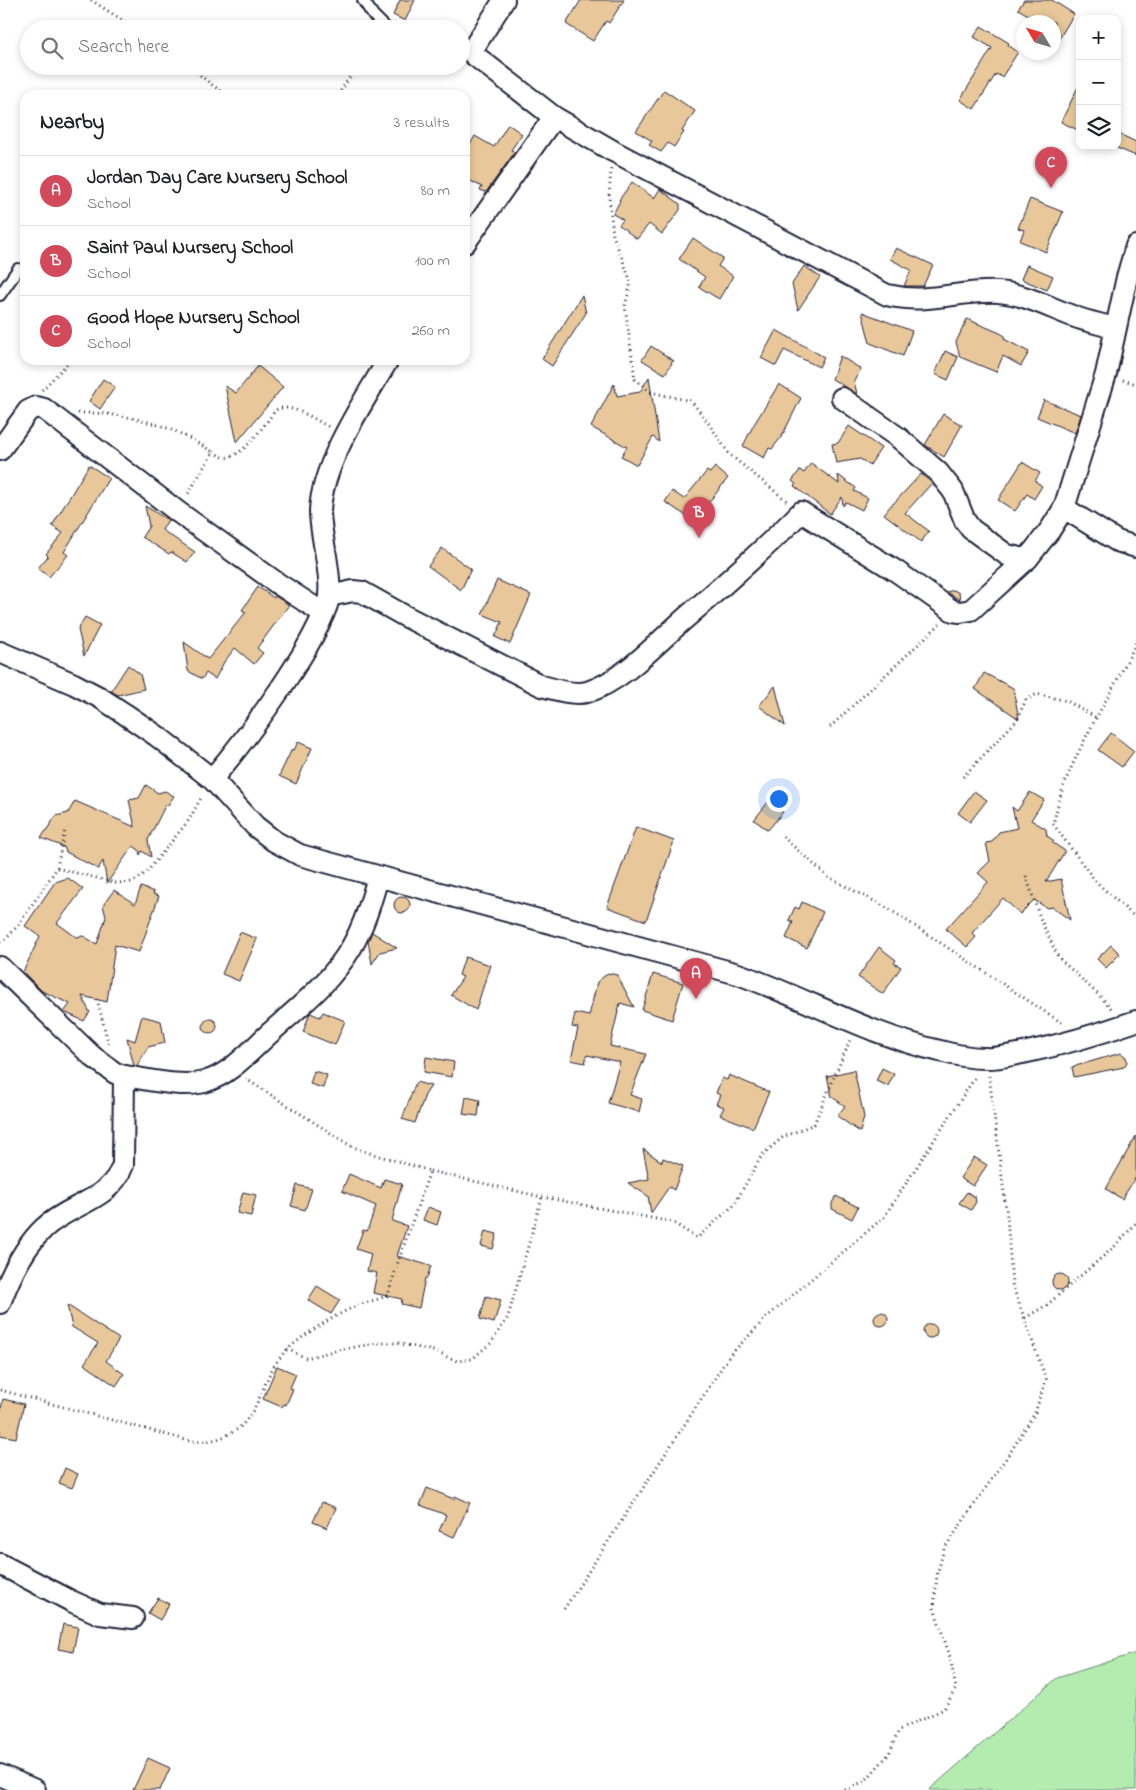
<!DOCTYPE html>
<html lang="en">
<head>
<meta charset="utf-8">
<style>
	:root { --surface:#fff; --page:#f6f6f6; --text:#202124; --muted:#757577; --line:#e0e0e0; --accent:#d1495b }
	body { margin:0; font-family:"Indie Flower",sans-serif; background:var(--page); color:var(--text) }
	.controls { position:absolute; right:15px; top:15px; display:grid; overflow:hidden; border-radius:10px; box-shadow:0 2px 8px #0003 }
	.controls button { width:45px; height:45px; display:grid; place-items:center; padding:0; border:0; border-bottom:1px solid var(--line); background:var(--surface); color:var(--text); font:25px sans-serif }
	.compass { position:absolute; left:1016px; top:15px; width:45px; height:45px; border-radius:50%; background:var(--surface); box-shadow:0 2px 8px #0003; rotate:308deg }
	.you { position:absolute; left:778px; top:798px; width:18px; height:18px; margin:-12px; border:4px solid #fff; border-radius:50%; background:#1a73e8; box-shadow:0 0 0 8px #1a73e833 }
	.badge { display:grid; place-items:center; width:32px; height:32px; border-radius:50%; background:var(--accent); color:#fff; font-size:16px; font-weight:700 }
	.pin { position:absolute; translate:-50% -41px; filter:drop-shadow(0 1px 2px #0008) }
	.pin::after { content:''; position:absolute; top:26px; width:18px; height:15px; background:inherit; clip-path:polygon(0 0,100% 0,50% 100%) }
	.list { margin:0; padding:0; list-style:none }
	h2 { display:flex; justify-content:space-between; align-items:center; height:65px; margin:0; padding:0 20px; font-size:21px }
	h2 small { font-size:16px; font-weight:400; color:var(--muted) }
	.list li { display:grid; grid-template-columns:32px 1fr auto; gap:15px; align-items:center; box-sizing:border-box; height:70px; padding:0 20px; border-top:1px solid var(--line) }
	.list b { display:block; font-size:19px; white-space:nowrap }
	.list p { margin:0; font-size:16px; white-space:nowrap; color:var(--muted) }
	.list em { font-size:16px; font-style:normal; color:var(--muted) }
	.icon { flex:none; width:28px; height:28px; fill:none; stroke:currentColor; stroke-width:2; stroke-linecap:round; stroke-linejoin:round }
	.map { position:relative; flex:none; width:1136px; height:1790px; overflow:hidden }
	.search { position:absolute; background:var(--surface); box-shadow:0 2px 8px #0003; left:20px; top:20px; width:450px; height:55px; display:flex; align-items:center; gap:12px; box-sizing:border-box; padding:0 18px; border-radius:28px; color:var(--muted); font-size:19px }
	.panel { position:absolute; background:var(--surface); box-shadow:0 2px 8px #0003; left:20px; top:90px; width:450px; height:275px; border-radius:15px }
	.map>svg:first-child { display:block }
</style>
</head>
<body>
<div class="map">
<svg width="1136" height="1790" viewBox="0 0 1136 1790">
	<rect width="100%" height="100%" fill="#fff"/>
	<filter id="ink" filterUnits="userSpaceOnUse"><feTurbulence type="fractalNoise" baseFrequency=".02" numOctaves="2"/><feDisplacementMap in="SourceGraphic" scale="10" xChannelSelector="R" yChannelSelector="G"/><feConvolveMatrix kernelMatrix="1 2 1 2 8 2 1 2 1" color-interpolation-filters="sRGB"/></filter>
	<g filter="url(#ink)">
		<!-- green -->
		<polygon fill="#b4ecb0" stroke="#6b8776" points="1136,1653 1136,1790 929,1790 1057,1678"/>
		<!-- building -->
		<g fill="#e8c79a" stroke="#22223b">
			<polygon points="400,0 415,0 405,21 393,15"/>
			<polygon points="581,0 624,0 609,23 606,21 593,41 566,24"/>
			<polygon points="1024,0 1052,0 1074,14 1054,47 1054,22 1040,22 1018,9"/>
			<polygon points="981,26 1009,43 1008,45 1018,52 1002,77 996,74 974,109 960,100 992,48 974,37"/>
			<polygon points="1080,83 1080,131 1061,122"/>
			<polygon points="664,90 695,111 682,131 684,132 674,147 668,143 661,152 649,145 652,141 636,131"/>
			<polygon points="508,124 522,134 511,150 515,152 486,192 480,190 482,187 465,178 465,153 475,136 494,147"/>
			<polygon points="1117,133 1136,142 1136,156 1117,148"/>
			<polygon points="632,182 654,198 660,189 680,204 680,210 662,234 649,224 637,239 619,225 623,220 613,214 620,201 619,200"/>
			<polygon points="1030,199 1063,212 1046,252 1020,241 1024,230 1018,228"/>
			<polygon points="693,238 723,258 718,266 733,276 719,299 699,287 705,277 679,259"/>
			<polygon points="896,248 933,265 923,286 904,286 911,270 890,259"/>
			<polygon points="1027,265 1053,276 1047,290 1021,279"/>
			<polygon points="804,266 820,277 798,310 792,284"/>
			<polygon points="582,295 586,313 552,366 542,359"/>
			<polygon points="862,312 912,331 903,356 870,343"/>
			<polygon points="967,319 1000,333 1005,336 1004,339 1029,352 1021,366 1003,356 996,372 960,357 956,342"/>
			<polygon points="776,330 824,357 819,367 784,350 776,366 761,358"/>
			<polygon points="651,346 674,361 671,362 672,363 665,374 642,360"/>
			<polygon points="945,351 958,357 948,380 935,374"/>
			<polygon points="840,356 861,369 854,381 857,394 832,379"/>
			<polygon points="258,366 283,387 237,442 225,386 236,393"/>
			<polygon points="649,377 659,442 653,437 637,465 621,456 627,447 591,427 614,384 617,396 640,392"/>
			<polygon points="103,379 115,387 100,409 89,401"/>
			<polygon points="779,384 801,398 782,436 772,449 769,448 764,458 743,446 753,426"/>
			<polygon points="1044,400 1081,415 1075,433 1037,417"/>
			<polygon points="943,414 962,425 944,457 925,445"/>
			<polygon points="849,426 881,448 870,465 860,459 836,463 832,444 838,443"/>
			<polygon points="1022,462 1040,473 1035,481 1042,486 1034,499 1027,494 1015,511 998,500"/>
			<polygon points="811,463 839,484 838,475 856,488 854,491 868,498 862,510 846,502 843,506 842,497 830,514 794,486 796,484 792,481 800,470 804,473"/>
			<polygon points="89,465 109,478 64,552 68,555 49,577 38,568 48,556 46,554 63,533 52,526"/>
			<polygon points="715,467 728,478 694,521 665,502 672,491 684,499 707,471 710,473"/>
			<polygon points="921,474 932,483 905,513 929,531 921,542 884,514 892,504 893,504"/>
			<polygon points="145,506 168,520 162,530 195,552 187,562 171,552 169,554 142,537 149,526"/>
			<polygon points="442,548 471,569 461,590 428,566"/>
			<polygon points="497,580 531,595 510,644 495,637 502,622 482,614"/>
			<polygon points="258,587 274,598 275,596 289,605 257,648 263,653 254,664 235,648 224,662 215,679 206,673 202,679 188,671 184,642 208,659 246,612 242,610"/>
			<polygon points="954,590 959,593 960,600 947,592"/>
			<polygon points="85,617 100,625 84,656 78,629"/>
			<polygon points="128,665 140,674 144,689 118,695 111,691"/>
			<polygon points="984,673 1013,688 1019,719 975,689"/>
			<polygon points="775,686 785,726 759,706"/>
			<polygon points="1111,733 1134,751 1122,767 1098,750"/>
			<polygon points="298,742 312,748 296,784 279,776 292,749 294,750"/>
			<polygon points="146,785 158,793 165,791 174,796 168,805 165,806 148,840 151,857 142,851 140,855 139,850 133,846 107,883 103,861 98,869 66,852 64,847 41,838 56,816 68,813 75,801 135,827 129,800 139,798"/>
			<polygon points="974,791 987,800 970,822 958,813"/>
			<polygon points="1030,792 1044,800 1031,820 1046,829 1047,836 1053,840 1053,843 1065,851 1046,882 1061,879 1070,920 1052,907 1047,908 1034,900 1020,914 1003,898 972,933 976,937 967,947 946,929 988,882 978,873 990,861 986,843 992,842 999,832 1017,828 1012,807 1017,811"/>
			<polygon points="769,801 783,812 768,830 754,820"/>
			<polygon points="636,827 674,841 646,921 607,907"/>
			<polygon points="68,878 83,889 57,923 76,937 83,936 97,944 106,917 103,905 114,890 135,904 141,887 154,892 153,894 159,896 139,952 115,945 107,1002 82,996 90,1013 89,1013 84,1021 64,1012 70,1004 42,991 23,972 40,936 25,926 55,882"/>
			<circle cx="402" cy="905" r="8"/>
			<polygon points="802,902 823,912 807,948 786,938 793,922 789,920 795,907 799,909"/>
			<polygon points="240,932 257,939 239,981 222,974"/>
			<polygon points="372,932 397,948 380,952 372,964 368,941"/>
			<polygon points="1111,945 1120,954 1106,968 1097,959"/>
			<polygon points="879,947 896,960 894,963 901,967 883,994 858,977"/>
			<polygon points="465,957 490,965 476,1010 451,995 463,977 459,975"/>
			<polygon points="608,973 617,975 634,1007 620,1003 610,1046 646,1054 630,1095 642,1099 639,1112 608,1103 620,1062 587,1055 585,1063 571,1060 578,1028 572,1027 575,1013 589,1016 597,982"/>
			<polygon points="653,974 683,983 672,1020 642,1010"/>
			<polygon points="323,1012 345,1021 335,1045 303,1032 310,1013 320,1017"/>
			<polygon points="142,1016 161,1021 165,1043 148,1047 137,1066 134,1066 127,1038 135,1041"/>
			<circle cx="210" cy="1026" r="7"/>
			<polygon points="1121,1053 1126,1057 1127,1062 1124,1067 1074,1077 1072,1067"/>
			<polygon points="426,1057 454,1062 452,1077 424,1072"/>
			<polygon points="882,1068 894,1074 888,1086 876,1081"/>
			<polygon points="854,1070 864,1117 860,1132 837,1116 845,1106 832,1097 827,1076"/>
			<polygon points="314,1071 327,1075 323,1088 310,1084"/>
			<polygon points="729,1075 769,1092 753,1128 720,1115 724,1107 716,1104 720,1095 716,1093 722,1078 727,1080"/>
			<polygon points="416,1082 431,1086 425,1095 415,1123 402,1119"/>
			<polygon points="466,1097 480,1100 478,1116 463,1114"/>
			<polygon points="1136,1136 1136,1177 1122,1199 1106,1189"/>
			<polygon points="643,1149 662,1162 663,1158 683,1166 674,1190 669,1187 651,1213 648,1196 628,1183 649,1179"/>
			<polygon points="974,1157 987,1165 973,1186 960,1178"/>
			<polygon points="349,1174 381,1188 384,1179 402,1184 392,1221 407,1226 397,1256 431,1266 427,1278 425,1278 419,1308 401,1304 402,1299 373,1293 377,1273 367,1271 371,1254 356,1249 363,1230 367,1231 376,1206 342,1191"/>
			<polygon points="297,1185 312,1189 305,1210 291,1206"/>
			<polygon points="243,1192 256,1195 251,1216 237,1213"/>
			<polygon points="967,1192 975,1197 976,1202 971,1210 959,1203"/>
			<polygon points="836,1196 858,1207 852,1219 832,1209 832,1203"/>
			<polygon points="428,1207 441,1212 437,1225 423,1220"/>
			<polygon points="485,1231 497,1234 493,1249 481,1246"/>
			<circle cx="1060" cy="1282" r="8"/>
			<polygon points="317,1286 340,1300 331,1314 308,1300"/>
			<polygon points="486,1296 501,1300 494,1323 480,1319"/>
			<polygon points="67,1305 119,1339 106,1361 124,1374 116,1386 84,1364 98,1343 72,1327"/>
			<circle cx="881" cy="1319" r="7"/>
			<circle cx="930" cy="1331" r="7"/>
			<polygon points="277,1366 296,1374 290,1388 293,1389 286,1405 284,1404 282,1407 263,1399"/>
			<polygon points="3,1399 24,1404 16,1438 0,1435 0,1414"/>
			<polygon points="65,1468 78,1474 72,1488 59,1483"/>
			<polygon points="427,1488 454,1499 455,1496 470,1503 454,1537 439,1531 446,1515 420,1505"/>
			<polygon points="322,1502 336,1508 327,1528 313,1522"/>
			<polygon points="158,1598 169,1604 160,1620 148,1613"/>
			<polygon points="63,1624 78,1627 73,1652 58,1649"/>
			<polygon points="148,1758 170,1768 160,1790 133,1790"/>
		</g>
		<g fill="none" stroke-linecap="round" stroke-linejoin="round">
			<defs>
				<g id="service">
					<polyline points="363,0 373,15 387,29"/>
					<polyline points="0,295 18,269"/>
				</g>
				<g id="minor">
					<path d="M504,0L474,47L473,51L474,55L554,117L613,151L887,295C929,305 958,290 998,292C1026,294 1052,309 1078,318C1090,322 1103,325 1115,328"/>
					<polyline points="465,243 554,117"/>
					<polyline points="842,398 899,438 938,472 953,491 965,521 971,529 1007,555 1020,558 1028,558 1050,530 1064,508 1106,374 1127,277 1136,246"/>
					<polyline points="0,450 28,411 36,407 44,409 178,512 277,583 323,613"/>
					<polyline points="1064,508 1117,541 1136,547"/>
					<path d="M329,596L353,591L362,592L403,615L542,686C556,690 573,695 587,692C621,682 655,645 681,622C722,586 763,551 801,512L896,571L953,611L960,612L971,610L1028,558"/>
					<path d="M0,652L74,684L99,697L125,714L157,736L212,779L255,826L274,841L300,855L738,974C806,998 869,1035 940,1051C955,1055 970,1058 985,1058C997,1059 1011,1055 1023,1053C1061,1045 1099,1034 1136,1021"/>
					<path d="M212,779C238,749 259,720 281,688C298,662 316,635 327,605C335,582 320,537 320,511C322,463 364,401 388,360"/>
					<polyline points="0,967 92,1056 115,1073 124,1076"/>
					<path d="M0,1303C10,1276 23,1248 44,1228C71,1203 110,1201 123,1165L124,1076C147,1079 182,1088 204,1082C230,1075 250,1051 270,1033C299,1007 331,982 351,948C364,926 371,902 378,877"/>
					<polyline points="0,1564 71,1601 100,1614 133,1618"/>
					<polyline points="0,1775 35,1790"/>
				</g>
			</defs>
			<!-- service casing -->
			<use href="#service" stroke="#22223b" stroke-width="14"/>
			<!-- minor casing -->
			<use href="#minor" stroke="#22223b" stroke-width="24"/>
			<!-- path -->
			<g stroke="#22223b" stroke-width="3" stroke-dasharray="1 4" stroke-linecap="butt">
				<polyline points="91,0 136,29"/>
				<path d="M188,66C202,76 213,87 227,95"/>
				<polyline points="338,95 357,66"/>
				<polyline points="611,169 609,196 613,235 631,282 625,306 635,379 650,392 691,401 707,421 729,454 787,501"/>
				<polyline points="1123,380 1136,384"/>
				<polyline points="42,390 71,360"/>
				<path d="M78,413C111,412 145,419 175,431C188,437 201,445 213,452L187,496"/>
				<path d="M213,452C216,453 220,457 224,457C241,461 266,422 276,410C290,402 316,420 329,427"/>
				<path d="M1136,643C1114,689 1085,733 1066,780C1060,794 1057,810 1053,824L1096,882L1136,918"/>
				<polyline points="830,727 940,624"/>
				<polyline points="963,777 1016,721 1026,700 1037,694 1067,701 1097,718"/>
				<polyline points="783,837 828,877 889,909 1065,1025"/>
				<polyline points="57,868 116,883 133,882 146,873 189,820 202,796"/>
				<polyline points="1026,876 1040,918 1058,957 1106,1002 1113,1011"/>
				<polyline points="0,942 7,938 19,924 57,868 65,830"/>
				<polyline points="97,999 109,1046"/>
				<polyline points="430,1171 542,1197 672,1222 697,1238 734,1205 762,1155 783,1137 814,1124 850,1040"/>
				<polyline points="1025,1318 1047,1305 1114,1247 1136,1223"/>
				<polyline points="287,1349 306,1358 338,1350 377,1343 398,1343 433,1351 457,1361 472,1359 491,1343 508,1317 542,1197"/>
				<path d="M0,1390L190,1441C203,1442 216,1441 227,1435C233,1432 239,1429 243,1424C264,1402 264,1370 288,1349C307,1332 332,1317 356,1306C366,1302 378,1300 388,1295L398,1262L430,1171L363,1151L351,1146L246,1079"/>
				<polyline points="564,1609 730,1355 767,1317 884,1217 976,1076"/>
				<polyline points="845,1790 865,1781 889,1754 899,1730 944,1709 956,1688 950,1657 934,1608 937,1575 944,1549 1011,1451 1035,1413 1046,1379 1012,1284 1007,1216 989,1076"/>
			</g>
			<!-- service -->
			<use href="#service" stroke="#fff" stroke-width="10"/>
			<!-- minor -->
			<use href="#minor" stroke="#fff" stroke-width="20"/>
		</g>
	</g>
</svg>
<div class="controls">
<button>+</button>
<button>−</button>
<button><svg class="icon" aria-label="layers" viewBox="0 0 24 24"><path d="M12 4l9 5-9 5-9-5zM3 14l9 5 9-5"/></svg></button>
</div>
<svg class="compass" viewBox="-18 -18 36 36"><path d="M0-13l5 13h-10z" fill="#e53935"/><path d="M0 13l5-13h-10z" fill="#757577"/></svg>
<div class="you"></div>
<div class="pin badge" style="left:696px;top:999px">A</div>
<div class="pin badge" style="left:699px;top:538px">B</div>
<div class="pin badge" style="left:1051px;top:188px">C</div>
<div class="search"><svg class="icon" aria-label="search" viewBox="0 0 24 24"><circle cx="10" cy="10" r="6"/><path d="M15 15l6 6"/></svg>Search here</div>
<section class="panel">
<h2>Nearby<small>3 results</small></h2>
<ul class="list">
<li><span class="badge">A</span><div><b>Jordan Day Care Nursery School</b><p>School</p></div><em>80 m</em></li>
<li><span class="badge">B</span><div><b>Saint Paul Nursery School</b><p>School</p></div><em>100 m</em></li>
<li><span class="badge">C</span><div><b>Good Hope Nursery School</b><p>School</p></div><em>260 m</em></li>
</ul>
</section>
</div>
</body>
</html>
